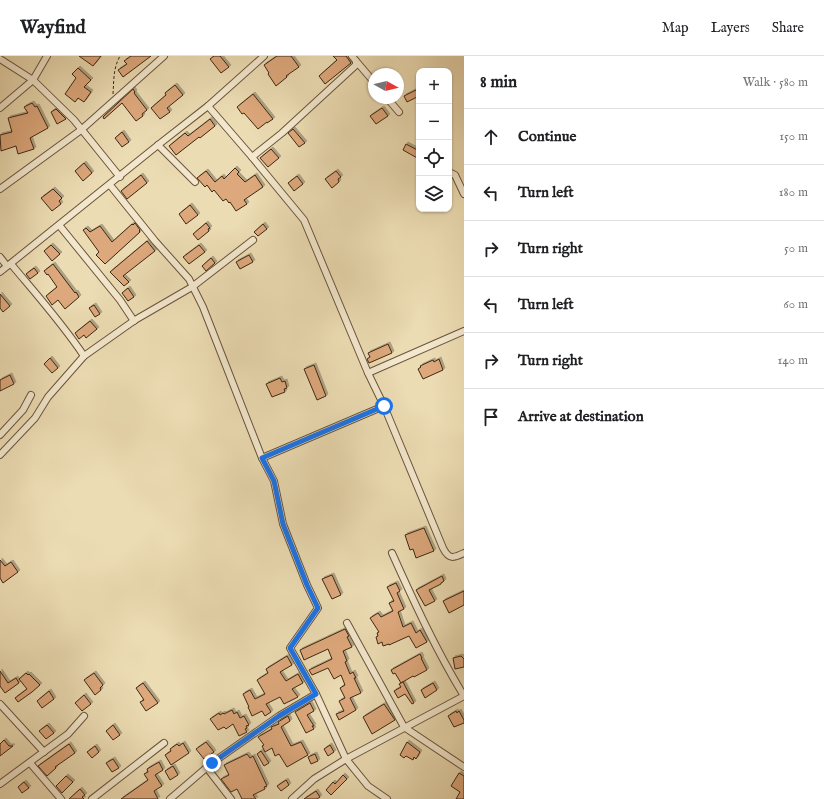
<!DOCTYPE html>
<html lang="en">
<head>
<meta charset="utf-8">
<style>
	:root { --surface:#fff; --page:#f2f2f2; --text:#202124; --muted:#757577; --line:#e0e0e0 }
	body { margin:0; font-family:"IM FELL English",serif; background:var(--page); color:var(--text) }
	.controls { position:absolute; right:12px; top:12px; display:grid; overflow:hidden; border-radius:8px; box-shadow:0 1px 3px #0004 }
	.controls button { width:36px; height:36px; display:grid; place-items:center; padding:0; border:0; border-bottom:1px solid var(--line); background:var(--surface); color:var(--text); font:20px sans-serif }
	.compass { position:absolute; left:368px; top:12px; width:36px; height:36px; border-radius:50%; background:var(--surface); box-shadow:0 1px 3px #0004; rotate:98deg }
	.stop { position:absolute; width:12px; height:12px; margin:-9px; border:3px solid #1a73e8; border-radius:50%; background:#fff }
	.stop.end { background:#1a73e8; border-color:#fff; box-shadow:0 1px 4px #0008 }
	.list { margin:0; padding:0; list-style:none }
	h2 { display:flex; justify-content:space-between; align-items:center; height:52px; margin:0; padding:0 16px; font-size:17px }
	h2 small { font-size:13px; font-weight:400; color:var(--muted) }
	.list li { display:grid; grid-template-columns:26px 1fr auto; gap:12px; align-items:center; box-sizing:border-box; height:56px; padding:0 16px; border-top:1px solid var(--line) }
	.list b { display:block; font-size:15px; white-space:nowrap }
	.list em { font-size:13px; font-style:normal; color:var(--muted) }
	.icon { flex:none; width:22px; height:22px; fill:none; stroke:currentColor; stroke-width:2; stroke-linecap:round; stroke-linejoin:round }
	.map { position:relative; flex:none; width:464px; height:743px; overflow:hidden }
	header { display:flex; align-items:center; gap:24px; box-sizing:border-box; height:56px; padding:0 20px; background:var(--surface); border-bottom:1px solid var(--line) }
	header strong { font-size:19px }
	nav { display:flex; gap:22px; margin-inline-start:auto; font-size:14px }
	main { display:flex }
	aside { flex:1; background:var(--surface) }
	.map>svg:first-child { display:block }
</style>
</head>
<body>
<header>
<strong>Wayfind</strong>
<nav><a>Map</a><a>Layers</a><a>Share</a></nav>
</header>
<main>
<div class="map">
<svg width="464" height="743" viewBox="0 0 464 743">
	<defs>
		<filter id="shadow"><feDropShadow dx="2" dy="-2" stdDeviation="0" flood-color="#0004"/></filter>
	</defs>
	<rect width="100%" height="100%" fill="#ecdcb3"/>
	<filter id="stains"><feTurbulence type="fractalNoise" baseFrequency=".005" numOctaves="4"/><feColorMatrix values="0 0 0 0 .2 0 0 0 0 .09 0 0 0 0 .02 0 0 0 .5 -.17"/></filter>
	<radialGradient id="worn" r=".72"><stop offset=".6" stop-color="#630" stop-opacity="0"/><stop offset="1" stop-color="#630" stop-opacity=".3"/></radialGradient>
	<!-- building -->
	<g fill="#dda87b" stroke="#3e2713" filter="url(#shadow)">
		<polygon points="79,0 101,0 93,10"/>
		<polygon points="131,0 151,0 123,21 118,14 127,8 124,5"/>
		<polygon points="214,0 220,0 229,11 221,17 210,3"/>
		<polygon points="277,0 291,0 299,11 286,20 287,21 276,30 268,18 269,17 264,9"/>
		<polygon points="333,0 346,0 351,7 325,28 319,20 337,4"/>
		<polygon points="78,12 91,24 84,31 91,36 84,46 78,42 75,46 65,38 76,22 72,18"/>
		<polygon points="175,29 183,39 167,52 170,56 160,63 151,52 166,39 165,37"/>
		<polygon points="133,33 135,36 134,37 147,54 142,58 143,60 136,65 122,47 104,63 103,61"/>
		<polygon points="416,34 419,40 407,46 404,40"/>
		<polygon points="253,38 273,63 267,67 267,66 258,73 244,57 242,58 237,51"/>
		<polygon points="32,47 35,51 37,50 48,72 30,82 34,93 18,98 16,90 1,95 0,79 12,76 8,62 28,57 24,51"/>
		<polygon points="382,52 388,60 376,68 370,60"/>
		<polygon points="56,53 66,63 57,68 51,56"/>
		<polygon points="210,63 215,70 200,82 199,81 176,99 169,90 185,77 188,80"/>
		<polygon points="293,73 305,87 299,91 288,77"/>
		<polygon points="122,76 129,86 122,91 115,82"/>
		<polygon points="406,88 419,95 419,103 403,94"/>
		<polygon points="271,93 279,102 268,111 260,102"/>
		<polygon points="84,107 92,117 83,125 75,115"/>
		<polygon points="235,112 239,116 237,118 245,126 255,119 263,131 244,144 247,148 236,155 230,146 229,147 226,143 223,145 214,134 212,136 207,129 205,131 197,122 206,115 215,126 222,120 224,123"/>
		<polygon points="336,115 341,121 338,123 339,126 332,132 325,123"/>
		<polygon points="141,119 147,127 127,143 121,135"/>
		<polygon points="297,120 303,128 294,135 288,127"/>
		<polygon points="53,133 62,142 59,145 61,148 52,155 41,142"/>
		<polygon points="190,149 198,159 186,168 179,158"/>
		<polygon points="135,167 140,174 139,175 140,176 105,208 96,199 99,196 83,174 86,172 90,176 100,170 112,186 132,168 133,169"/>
		<polygon points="206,167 210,172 208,173 209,175 198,184 193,178"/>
		<polygon points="263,168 267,173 258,180 254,176"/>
		<polygon points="147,185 155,195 123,220 129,226 124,230 110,216"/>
		<polygon points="51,189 60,198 52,205 44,195"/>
		<polygon points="199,189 205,196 189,208 183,201"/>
		<polygon points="249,199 253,206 240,213 236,206"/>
		<polygon points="211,202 215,207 206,215 202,210"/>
		<polygon points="53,208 75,237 76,236 79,241 65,253 58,244 52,249 46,240 57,231 48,218 47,219 44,215"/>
		<polygon points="34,212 38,217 30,223 26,218"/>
		<polygon points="128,232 134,241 128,245 122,237"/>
		<polygon points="0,238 10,250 3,256 0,252"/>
		<polygon points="94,249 100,258 95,261 89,252"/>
		<polygon points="90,265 97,273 86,282 84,279 79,283 75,277"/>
		<polygon points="388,288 392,297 369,307 367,303 370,301 368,297"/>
		<polygon points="50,302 58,312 52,317 44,308"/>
		<polygon points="439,303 443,314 423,323 418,313 421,311 420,310 433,304 434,306"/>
		<polygon points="314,309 326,340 317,344 304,313"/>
		<polygon points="10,319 14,328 0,335 0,324"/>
		<polygon points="280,322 282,326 285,325 287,332 284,333 285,336 272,341 266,328"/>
		<polygon points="424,472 434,495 416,502 413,493 410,494 405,479"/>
		<polygon points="0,504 5,510 11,506 18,516 3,527 0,522"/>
		<polygon points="332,519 341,539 332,543 322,523"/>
		<polygon points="442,520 444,525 441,527 441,528 429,534 435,545 425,550 416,534"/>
		<polygon points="396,527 400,535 397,537 404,553 398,556 403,571 411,567 416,577 420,574 427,586 416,592 409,580 389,589 389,588 383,590 382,586 378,588 376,581 378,580 377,577 379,576 370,562 378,557 381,561 393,555 389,547 394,545 387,531"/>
		<polygon points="464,535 464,549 449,557 443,545"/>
		<polygon points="345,573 349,580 347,581 352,591 343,595 347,605 345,606 350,618 353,616 356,622 354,622 361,637 350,642 356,654 339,664 336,658 344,655 339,645 345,642 340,632 345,629 341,619 334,623 328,612 312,619 309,614 332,603 328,593 304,604 300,594"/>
		<polygon points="420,598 422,602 421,602 427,614 414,621 413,620 401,627 395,617 393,618 391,614"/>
		<polygon points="287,600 292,609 280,616 286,625 298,618 303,627 292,633 298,641 284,648 280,641 266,648 271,656 265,660 262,655 252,660 248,651 249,651 243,638 250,634 255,643 265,638 257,624 268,617 266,613"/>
		<polygon points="461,600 464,603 464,611 455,613 453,602"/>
		<polygon points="0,615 8,627 16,622 19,627 5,637 0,630"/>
		<polygon points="26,617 28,619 29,618 40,629 32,636 18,646 15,642 27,633 19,623"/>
		<polygon points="94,617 103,629 100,632 101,634 95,639 84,624"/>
		<polygon points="403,626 414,647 412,648 405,638 398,642 394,635 401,631 399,628"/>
		<polygon points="143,627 158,647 146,655 140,646 144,644 136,632"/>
		<polygon points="433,627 437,634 425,642 421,634"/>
		<polygon points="49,635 54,643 42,652 37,645"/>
		<polygon points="84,639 91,648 82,655 75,647"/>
		<polygon points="310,647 314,655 307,659 314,670 312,670 314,673 306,677 295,656"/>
		<polygon points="384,648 395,664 372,678 363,661"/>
		<polygon points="232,654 234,658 237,656 240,662 244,660 249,669 246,670 247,672 245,673 247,676 239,680 233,668 226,673 224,671 218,674 210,663 219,657 220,659 223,657 224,658"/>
		<polygon points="456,655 457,657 459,655 464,664 464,667 454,671 448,660"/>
		<polygon points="288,660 290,665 281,671 291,690 301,686 308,699 287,711 279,698 275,700 272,692 265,696 262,690 264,689 258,681 272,673 271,671 279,668 278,666"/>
		<polygon points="47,669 54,677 46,683 39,675"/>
		<polygon points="113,669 120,679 113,684 106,675"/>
		<polygon points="4,684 9,690 13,690 0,700 0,688"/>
		<polygon points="206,686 214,696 204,703 196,693"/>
		<polygon points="407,686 420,696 416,703 414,701 413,704 406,700 404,702 400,699"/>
		<polygon points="183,687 189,697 171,709 165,699 171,695 170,693 177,688 179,690"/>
		<polygon points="69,688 75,697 55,711 56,712 47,720 38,710"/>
		<polygon points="330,689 334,696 328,700 324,693"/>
		<polygon points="95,690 99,696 92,702 87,696"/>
		<polygon points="261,695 269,707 264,710 257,698"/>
		<polygon points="247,698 250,702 253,700 267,730 264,731 265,733 253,739 256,743 242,743 237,733 231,736 221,723 229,719 224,709"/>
		<polygon points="315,698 318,705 311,708 308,701"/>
		<polygon points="113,703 119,712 112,716 106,707"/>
		<polygon points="159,706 163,714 155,719 162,730 154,735 158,743 121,743 148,724 144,718 148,716 147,713"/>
		<polygon points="173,710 178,719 170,724 165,715"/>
		<polygon points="459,717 464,720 464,743 456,743 460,736 451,730"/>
		<polygon points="343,719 347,723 331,739 326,734 333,726 335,728"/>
		<polygon points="66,720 73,726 62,737 56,730"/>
		<polygon points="286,724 289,729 281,735 277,730"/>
		<polygon points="24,726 29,732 22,737 18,731"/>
		<polygon points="80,733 85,739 82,741 84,743 69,743"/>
		<polygon points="316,735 320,741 317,743 304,743"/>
	</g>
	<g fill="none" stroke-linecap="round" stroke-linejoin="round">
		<defs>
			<g id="minor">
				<polyline points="0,3 33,24 74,64 120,121"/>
				<polyline points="356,5 374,26"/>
				<polyline points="387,42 399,56"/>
				<path d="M208,50L252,101L304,164L368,317L384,350L443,492C449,504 454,502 464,497"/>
				<polyline points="0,52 33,24 47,0"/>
				<polyline points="158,89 195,126"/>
				<polyline points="252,101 282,77 356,9 356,5 352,0"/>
				<polyline points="449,116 455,119 464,138"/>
				<polyline points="110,129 155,185 189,223 203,251 262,402 384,350"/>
				<polyline points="0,133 81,74 164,0"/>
				<polyline points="59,169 120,244 134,265"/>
				<polyline points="0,201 7,210"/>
				<path d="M11,208C36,238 62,267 84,300"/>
				<polyline points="0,216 158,89 208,50 264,0"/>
				<polyline points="368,317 464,275"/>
				<polyline points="0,379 23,354 31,339"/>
				<polyline points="0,399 35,362 48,341 84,300 135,264 192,231 253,184"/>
				<polyline points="262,402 274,425 283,468 307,529 318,552 290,592 316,638 346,703 368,730 387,743"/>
				<path d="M392,497C414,546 436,594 464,640"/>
				<polyline points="347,567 404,671 464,711"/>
				<polyline points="0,648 44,696"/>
				<polyline points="30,707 61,743"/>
				<polyline points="207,712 231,743"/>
				<polyline points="0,728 68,678 84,660"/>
				<polyline points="92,743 164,687"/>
				<polyline points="170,743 212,707 279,660 316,638"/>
				<polyline points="292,743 314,723 346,703 464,640"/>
			</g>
		</defs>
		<!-- minor casing -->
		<use href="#minor" stroke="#6a543b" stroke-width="8"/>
		<!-- path -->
		<path stroke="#3e2713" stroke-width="1" stroke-dasharray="3 2" stroke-linecap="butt" d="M113,38C114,24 113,13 120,0"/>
		<!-- minor -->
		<use href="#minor" stroke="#f3e8ce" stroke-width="6"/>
	</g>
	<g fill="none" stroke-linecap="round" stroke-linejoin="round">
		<!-- route -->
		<polyline stroke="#1a73e8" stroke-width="5" points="212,707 279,660 316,638 290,592 318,552 307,529 283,468 274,425 262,402 384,350"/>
	</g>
	<rect width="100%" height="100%" filter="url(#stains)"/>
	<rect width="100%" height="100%" fill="url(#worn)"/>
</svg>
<div class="controls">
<button>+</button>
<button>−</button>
<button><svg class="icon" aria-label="locate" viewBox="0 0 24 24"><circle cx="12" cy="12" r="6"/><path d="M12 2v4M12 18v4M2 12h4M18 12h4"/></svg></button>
<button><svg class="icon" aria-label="layers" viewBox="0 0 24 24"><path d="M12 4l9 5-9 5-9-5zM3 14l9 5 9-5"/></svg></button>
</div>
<svg class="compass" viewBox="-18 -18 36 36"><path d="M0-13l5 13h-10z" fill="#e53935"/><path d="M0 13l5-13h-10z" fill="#757577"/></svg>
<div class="stop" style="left:384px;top:350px"></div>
<div class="stop end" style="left:212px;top:707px"></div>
</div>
<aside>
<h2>8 min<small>Walk · 580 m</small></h2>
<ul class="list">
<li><svg class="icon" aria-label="ahead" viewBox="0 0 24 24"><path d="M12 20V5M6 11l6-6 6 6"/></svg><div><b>Continue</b></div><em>150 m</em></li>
<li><svg class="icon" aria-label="left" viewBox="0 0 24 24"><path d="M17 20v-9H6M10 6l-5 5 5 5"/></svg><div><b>Turn left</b></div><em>180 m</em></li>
<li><svg class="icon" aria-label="right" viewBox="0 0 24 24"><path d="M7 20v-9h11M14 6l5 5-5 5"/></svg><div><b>Turn right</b></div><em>50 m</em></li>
<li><svg class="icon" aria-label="left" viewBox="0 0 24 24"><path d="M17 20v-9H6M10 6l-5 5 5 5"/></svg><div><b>Turn left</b></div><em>60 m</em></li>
<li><svg class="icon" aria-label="right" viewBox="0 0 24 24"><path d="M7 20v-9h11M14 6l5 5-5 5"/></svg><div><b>Turn right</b></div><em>140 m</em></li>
<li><svg class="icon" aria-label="arrive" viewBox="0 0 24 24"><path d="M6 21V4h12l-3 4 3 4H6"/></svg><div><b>Arrive at destination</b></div></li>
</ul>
</aside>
</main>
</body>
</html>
